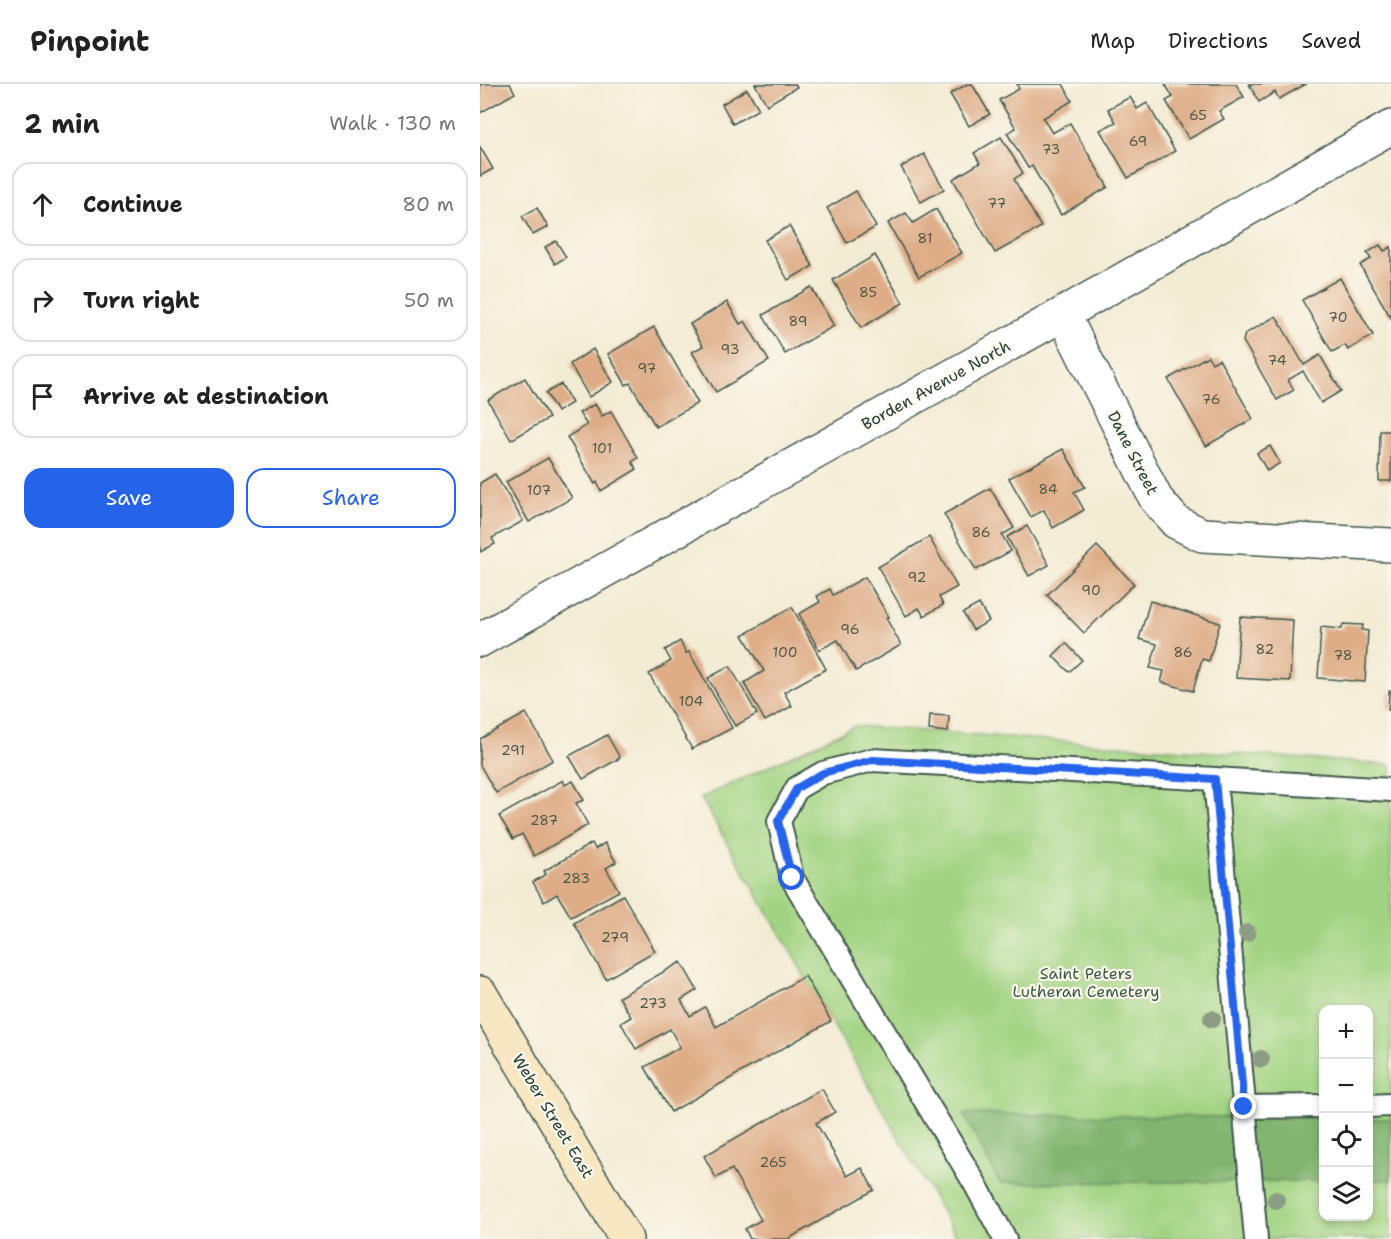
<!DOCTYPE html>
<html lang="en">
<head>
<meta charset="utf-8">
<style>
	:root { --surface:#fff; --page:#f2f2f2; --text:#222; --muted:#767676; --line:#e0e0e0; --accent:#2563eb }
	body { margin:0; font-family:"Shantell Sans",sans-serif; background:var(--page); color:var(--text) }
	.controls { position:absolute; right:18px; bottom:18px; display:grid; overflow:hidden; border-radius:12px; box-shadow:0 3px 9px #0003 }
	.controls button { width:54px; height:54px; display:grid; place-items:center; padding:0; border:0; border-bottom:2px solid var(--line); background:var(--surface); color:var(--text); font:30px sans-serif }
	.stop { position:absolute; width:18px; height:18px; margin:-14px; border:4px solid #2563eb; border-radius:50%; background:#fff }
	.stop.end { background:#2563eb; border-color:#fff; box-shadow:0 2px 6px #0008 }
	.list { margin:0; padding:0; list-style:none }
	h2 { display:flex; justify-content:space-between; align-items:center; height:78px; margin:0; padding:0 24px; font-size:26px }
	h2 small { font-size:20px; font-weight:400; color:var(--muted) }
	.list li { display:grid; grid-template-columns:39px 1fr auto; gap:18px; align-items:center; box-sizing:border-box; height:84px; margin:0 12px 12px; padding:0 12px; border:2px solid var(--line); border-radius:18px }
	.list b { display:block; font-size:22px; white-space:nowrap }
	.list em { font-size:20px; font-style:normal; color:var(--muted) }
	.actions { display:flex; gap:12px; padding:18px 24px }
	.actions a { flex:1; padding:14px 0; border:2px solid var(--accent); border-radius:18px; text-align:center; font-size:21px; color:var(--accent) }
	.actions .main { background:var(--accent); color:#fff }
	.icon { flex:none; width:33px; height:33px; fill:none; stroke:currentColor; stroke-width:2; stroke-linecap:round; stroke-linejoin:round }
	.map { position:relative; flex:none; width:911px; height:1155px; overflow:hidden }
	header { display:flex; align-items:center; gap:36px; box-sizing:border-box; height:84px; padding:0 30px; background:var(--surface); border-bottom:2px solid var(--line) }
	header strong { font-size:28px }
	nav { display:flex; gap:33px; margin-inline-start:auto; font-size:21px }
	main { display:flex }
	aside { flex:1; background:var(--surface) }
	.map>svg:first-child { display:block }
</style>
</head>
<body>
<header>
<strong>Pinpoint</strong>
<nav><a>Map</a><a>Directions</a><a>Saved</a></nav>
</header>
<main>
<aside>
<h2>2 min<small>Walk · 130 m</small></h2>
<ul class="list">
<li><svg class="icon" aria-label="ahead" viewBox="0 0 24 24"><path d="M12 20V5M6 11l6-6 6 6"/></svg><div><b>Continue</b></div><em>80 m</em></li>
<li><svg class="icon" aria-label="right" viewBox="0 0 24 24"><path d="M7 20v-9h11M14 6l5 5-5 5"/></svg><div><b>Turn right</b></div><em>50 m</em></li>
<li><svg class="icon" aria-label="arrive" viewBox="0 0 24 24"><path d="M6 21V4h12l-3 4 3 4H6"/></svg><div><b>Arrive at destination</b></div></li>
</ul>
<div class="actions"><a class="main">Save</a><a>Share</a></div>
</aside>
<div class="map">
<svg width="911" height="1155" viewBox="0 0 911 1155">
	<rect width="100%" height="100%" fill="#fbf7ec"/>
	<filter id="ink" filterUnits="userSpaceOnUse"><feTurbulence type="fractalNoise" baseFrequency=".0167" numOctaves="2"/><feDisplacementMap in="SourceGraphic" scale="12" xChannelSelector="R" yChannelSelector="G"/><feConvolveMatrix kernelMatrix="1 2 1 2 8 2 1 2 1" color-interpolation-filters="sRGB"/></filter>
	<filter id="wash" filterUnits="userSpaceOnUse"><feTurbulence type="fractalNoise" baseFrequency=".008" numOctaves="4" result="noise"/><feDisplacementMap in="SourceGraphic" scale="24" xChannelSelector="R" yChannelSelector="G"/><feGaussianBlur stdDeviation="1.35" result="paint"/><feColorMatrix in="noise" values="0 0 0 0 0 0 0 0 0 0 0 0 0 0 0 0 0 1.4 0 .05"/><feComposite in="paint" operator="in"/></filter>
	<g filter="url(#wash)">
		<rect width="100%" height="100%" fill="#f3ecd5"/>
		<!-- green -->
		<path fill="#a2d382" stroke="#60885b" stroke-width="1.5" fill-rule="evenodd" d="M375,642L911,681V1155H478L221,714ZM844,926H888V1132H844Z"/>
		<!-- forest -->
		<g fill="#81b570" stroke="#507952" stroke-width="1.5">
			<polygon points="484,1030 843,1034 843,1097 520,1099"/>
			<rect x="889" y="1035" width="22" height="61"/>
		</g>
		<g id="blocks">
			<!-- building -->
			<g fill="#dead88">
				<polygon points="0,0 30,0 35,9 0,29"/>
				<polygon points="275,0 315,0 317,3 287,21"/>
				<polygon points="487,0 492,0 510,30 489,42 470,10"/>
				<polygon points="537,0 583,0 592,17 563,34 572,49 590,39 628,103 581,131 552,82 548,84 527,49 536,44 519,16 539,5"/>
				<polygon points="685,0 756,0 764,13 739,27 744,35 709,55 686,17 693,13"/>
				<polygon points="769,0 826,0 799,15 795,8 779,18"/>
				<polygon points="267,5 279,25 253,40 242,20"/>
				<polygon points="650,13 657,25 667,19 695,67 648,94 620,46 636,38 628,25"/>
				<polygon points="521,53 543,89 534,95 561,143 515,169 473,95 500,79 494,69"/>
				<polygon points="0,63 13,85 0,92"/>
				<polygon points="444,70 464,105 441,118 421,83"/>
				<polygon points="376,107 396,143 367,159 347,124"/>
				<polygon points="57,124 68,143 53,151 42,132"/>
				<polygon points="456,125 482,169 439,193 408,139 426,129 433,139"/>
				<polygon points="309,142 333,182 308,196 285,156"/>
				<polygon points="76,157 86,173 75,180 65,163"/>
				<polygon points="900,161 904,167 911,163 911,234 880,181 891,175 887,169"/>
				<polygon points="395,171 423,219 381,244 353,196"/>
				<polygon points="860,194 893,251 868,266 865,261 852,268 822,216"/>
				<polygon points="331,203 354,242 305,270 283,231"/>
				<polygon points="247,218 260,240 265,237 289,277 236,308 212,268 223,262 210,240"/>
				<polygon points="796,232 824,281 840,271 861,307 841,319 823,287 808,296 814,306 797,316 763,257 765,250"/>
				<polygon points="174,243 218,319 176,343 150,299 146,301 128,270"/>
				<polygon points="113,265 133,298 109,313 90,280"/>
				<polygon points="728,272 732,279 739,275 773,335 726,362 688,295"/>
				<polygon points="45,294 69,334 31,356 8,316"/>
				<polygon points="81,300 92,319 77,328 66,309"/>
				<polygon points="115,320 122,332 131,327 158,374 152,378 157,385 121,407 117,398 115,400 87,353 107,341 99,329"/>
				<polygon points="900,347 911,347 911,397 899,397"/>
				<polygon points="790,362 800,379 787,387 777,369"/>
				<polygon points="583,365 605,403 594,408 604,426 573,444 564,426 551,433 529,394"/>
				<polygon points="68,374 92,414 49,438 26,398"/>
				<polygon points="15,390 43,437 12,454 15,460 0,468 0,399"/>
				<polygon points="510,404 534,444 522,451 531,467 496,486 464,430"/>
				<polygon points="547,442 569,481 549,492 527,453"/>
				<polygon points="449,453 477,503 459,513 463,521 444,532 439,524 426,532 398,483"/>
				<polygon points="617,462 654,500 604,549 567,511"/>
				<polygon points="385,493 409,533 406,534 421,561 376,587 358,556 339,566 319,530 340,518 337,512 350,505 353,511"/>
				<polygon points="670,517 740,539 729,577 722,575 713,607 681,598 684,587 670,584 677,560 659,555"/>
				<polygon points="499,520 509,537 493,546 483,529"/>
				<polygon points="312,523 346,585 304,608 312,622 285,637 264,599 284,587 263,551"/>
				<polygon points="760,533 813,536 810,597 756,594"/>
				<polygon points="863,540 883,541 882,546 888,547 885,598 838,594 841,543 862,545"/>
				<polygon points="200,557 206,569 209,568 252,644 212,665 169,590 191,577 185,566"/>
				<polygon points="586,559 602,576 589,588 573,572"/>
				<polygon points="250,582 277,630 255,642 228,594"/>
				<polygon points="909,607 911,607 911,626 908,626"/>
				<polygon points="46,629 73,676 16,709 0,681 0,655"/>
				<polygon points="450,631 469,632 468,648 449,646"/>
				<polygon points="127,651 140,674 103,695 89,672"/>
				<polygon points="83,696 85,701 93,697 104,716 96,719 108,741 54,772 42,750 33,755 19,732"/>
				<polygon points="112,759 115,765 125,759 136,778 126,784 139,807 91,833 77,810 64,818 53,798 66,790 64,787"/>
				<polygon points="143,811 175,867 126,895 94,839"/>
				<polygon points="201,878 217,906 201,916 210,932 225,923 236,943 325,892 351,937 191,1028 165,983 200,963 190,945 156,965 141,939 151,933 139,913"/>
				<polygon points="342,1005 355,1028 336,1039 367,1092 382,1084 394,1106 308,1155 270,1155 265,1145 281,1136 252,1085 236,1094 224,1072"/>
			</g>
		</g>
	</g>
	<g filter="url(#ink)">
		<use href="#blocks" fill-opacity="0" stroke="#3f574c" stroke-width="1.5"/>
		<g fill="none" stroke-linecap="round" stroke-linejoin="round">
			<defs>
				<g id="service">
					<polyline points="735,695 911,706"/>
					<polyline points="888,1022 911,1021"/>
					<polyline points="764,1023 844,1022"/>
					<polyline points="525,1155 494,1098 312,794 299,737 317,704 343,689 392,676 735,695 776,1155"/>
				</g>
				<g id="minor">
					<polyline points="583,230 676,415 696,438 722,451 911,461"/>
					<polyline points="0,556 583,230 911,43"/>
				</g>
				<polyline id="secondary" points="0,909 146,1155"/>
			</defs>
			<!-- service casing -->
			<use href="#service" stroke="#3f574c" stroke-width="26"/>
			<!-- minor casing -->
			<use href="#minor" stroke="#3f574c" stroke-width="36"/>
			<!-- secondary casing -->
			<use href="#secondary" stroke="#3f574c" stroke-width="36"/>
			<!-- service -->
			<use href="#service" stroke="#fff" stroke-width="22"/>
			<!-- minor -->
			<use href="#minor" stroke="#fff" stroke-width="33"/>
			<!-- secondary -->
			<use href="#secondary" stroke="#f8e7c3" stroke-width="33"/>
		</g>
		<!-- trees -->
		<g fill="#8d9c85">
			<circle cx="767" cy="849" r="9"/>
			<circle cx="732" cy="935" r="9"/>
			<circle cx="781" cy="975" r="9"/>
			<circle cx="796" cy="1116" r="9"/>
		</g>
	</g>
	<g fill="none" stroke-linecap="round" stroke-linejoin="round" filter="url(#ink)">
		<!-- route -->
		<polyline stroke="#2563eb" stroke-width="8" points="312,794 298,737 317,704 343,689 392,676 735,695 764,1023"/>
	</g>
	<g text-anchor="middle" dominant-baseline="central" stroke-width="4.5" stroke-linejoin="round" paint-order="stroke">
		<!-- number labels -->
		<g font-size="14" fill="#4f5949">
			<text x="718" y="31">65</text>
			<text x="658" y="57">69</text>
			<text x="571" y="65">73</text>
			<text x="517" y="119">77</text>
			<text x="445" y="154">81</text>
			<text x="388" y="208">85</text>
			<text x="858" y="233">70</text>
			<text x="318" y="237">89</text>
			<text x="250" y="265">93</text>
			<text x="797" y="276">74</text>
			<text x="167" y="284">97</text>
			<text x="731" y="315">76</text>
			<text x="122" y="364">101</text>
			<text x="568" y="405">84</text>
			<text x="59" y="406">107</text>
			<text x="501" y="448">86</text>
			<text x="437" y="493">92</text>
			<text x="611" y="506">90</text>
			<text x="370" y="545">96</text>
			<text x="785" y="565">82</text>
			<text x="305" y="568">100</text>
			<text x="703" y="568">86</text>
			<text x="863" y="571">78</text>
			<text x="211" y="617">104</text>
			<text x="33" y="666">291</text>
			<text x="64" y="736">287</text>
			<text x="96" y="794">283</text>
			<text x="135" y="853">279</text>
			<text x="173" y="919">273</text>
			<text x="293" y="1078">265</text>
		</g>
		<!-- street labels -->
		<g font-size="16" fill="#1f3d34" stroke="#fbf7ec">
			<text transform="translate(456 301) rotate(-29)">Borden Avenue North</text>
			<text transform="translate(653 369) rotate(63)">Dane Street</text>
			<text transform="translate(73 1032) rotate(59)">Weber Street East</text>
		</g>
		<!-- park labels -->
		<g font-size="16" fill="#395b44" stroke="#fbf7ec">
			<text x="606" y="889">Saint Peters<tspan x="606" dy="18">Lutheran Cemetery</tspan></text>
		</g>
	</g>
</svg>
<div class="controls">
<button>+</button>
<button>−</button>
<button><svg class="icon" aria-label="locate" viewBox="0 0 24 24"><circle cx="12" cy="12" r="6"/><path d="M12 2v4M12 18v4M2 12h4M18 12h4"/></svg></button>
<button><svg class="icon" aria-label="layers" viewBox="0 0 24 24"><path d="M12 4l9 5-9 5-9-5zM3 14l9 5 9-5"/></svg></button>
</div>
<div class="stop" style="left:312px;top:794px"></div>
<div class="stop end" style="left:764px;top:1023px"></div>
</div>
</main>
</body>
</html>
